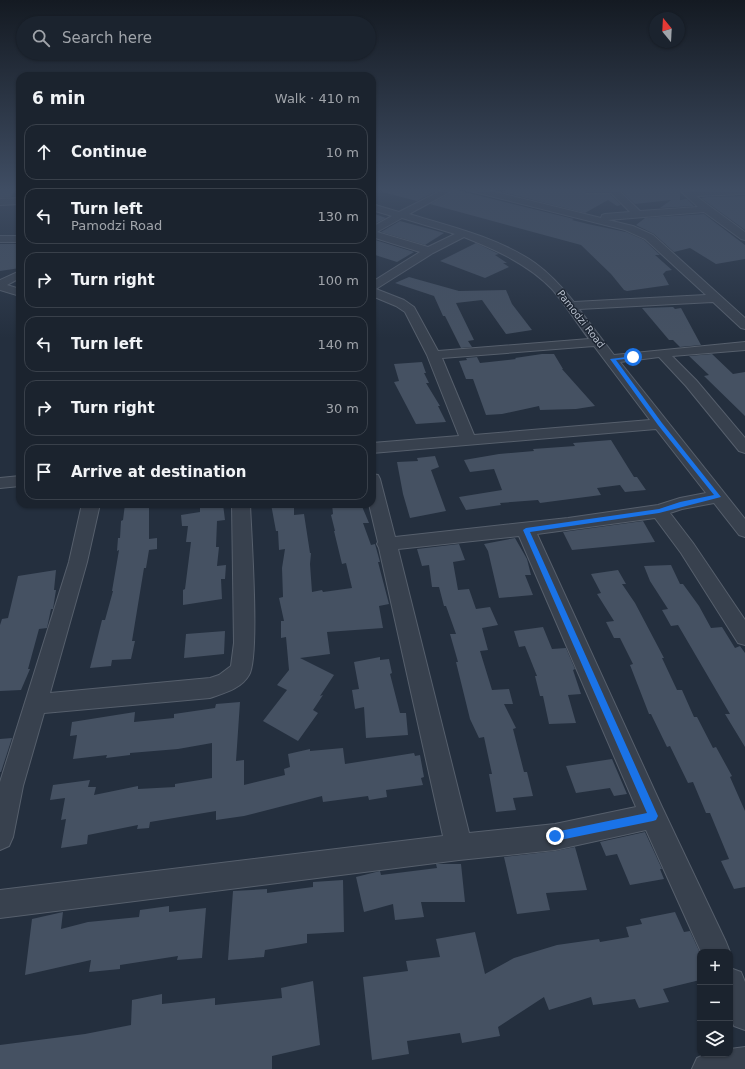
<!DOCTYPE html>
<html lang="en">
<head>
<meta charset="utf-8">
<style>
	:root { --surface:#1b232e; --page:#242b36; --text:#f1f3f6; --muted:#a0a4aa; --line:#39404a }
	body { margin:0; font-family:"DejaVu Sans",sans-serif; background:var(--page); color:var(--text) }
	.controls { position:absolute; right:12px; bottom:12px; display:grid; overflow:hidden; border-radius:8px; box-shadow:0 1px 3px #0004 }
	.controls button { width:36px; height:36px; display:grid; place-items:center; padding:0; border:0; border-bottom:1px solid var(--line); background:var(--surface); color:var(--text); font:20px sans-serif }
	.compass { position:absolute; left:649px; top:12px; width:36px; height:36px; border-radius:50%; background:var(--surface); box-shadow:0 1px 3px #0004; rotate:342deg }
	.stop { position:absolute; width:12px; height:12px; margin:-9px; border:3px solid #1a73e8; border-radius:50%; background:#fff }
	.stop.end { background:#1a73e8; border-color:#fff; box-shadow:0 1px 4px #0008 }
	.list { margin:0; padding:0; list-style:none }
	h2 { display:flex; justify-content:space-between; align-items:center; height:52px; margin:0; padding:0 16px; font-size:17px }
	h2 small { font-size:13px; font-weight:400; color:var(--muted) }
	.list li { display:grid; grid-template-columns:26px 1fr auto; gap:12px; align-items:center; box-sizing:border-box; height:56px; margin:0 8px 8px; padding:0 8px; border:1px solid var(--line); border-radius:12px }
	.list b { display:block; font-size:15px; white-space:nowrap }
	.list p { margin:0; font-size:13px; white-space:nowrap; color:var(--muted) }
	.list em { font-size:13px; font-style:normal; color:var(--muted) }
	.icon { flex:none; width:22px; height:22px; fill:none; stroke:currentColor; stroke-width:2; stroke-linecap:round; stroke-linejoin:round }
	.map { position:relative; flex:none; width:745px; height:1069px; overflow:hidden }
	.search { position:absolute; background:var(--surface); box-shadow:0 1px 3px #0004; left:16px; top:16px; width:360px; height:44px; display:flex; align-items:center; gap:10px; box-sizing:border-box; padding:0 14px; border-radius:22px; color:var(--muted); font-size:15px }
	.panel { position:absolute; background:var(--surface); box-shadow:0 1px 3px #0004; left:16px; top:72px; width:360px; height:436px; border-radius:12px }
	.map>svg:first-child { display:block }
</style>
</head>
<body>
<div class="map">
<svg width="745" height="1069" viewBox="0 0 745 1069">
	<rect width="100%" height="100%" fill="#242f3e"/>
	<!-- building -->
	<g fill="#455162">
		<polygon points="0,188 16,188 11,197 0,198"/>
		<polygon points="383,188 442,188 417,201 382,192"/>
		<polygon points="510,188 576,188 586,194 610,194 621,205 617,206 608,200 585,213 502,192"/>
		<polygon points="618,188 676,188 680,193 680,200 687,199 694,206 660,208 671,200 635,204"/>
		<polygon points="456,190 574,219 572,220 588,224 626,232 644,240 660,255 655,255 672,270 666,271 663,274 669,285 627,291 624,290 611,274 581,245 430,204"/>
		<polygon points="745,196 745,230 701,198 707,197"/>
		<polygon points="372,213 386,218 372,225"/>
		<polygon points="704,214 745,245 745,259 716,264 690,248 674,252 654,234 636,225 645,218"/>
		<polygon points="400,221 430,229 444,233 425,245 381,232"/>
		<polygon points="372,239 414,252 397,262 372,254"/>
		<polygon points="476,243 499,254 495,255 507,263 503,263 509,267 485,278 440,261"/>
		<polygon points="0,244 20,244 20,268 0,271"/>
		<polygon points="409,277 459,291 506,290 512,304 532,330 506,334 482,300 456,303 474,340 468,341 472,347 461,348 445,316 443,316 434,296 395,283"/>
		<polygon points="673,307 675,309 681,308 701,345 680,347 673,340 669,340 642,308"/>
		<polygon points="542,354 554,354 563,369 562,369 595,406 576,409 540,410 539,406 502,414 486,415 473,379 466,379 459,361 467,360 466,358 477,357 480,363 516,359 515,358"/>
		<polygon points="712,354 733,374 745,372 745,416 704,376 709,375 689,356"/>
		<polygon points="422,362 426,373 424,373 429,383 426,383 440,406 438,406 446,422 416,424 394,382 399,381 394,364"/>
		<polygon points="611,440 634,477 637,477 646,490 625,492 620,485 597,488 601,495 555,501 540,503 538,500 500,503 501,505 466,510 459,497 502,490 494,469 470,472 464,460 499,454 534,451 533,449 575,446 573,443"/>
		<polygon points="435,456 439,467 431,470 446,511 410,518 403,494 397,462 418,461 417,458"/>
		<polygon points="125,504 149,504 149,539 157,538 157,549 149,550 146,568 144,568 132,641 135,641 131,659 112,660 111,666 90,668 102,620 105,620 113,591 112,591 119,550 117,551 118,538 120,538 121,521 123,520"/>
		<polygon points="200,504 223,504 225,520 217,521 216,547 219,547 217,566 226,565 225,579 221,579 222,599 183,605 183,590 185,589 191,542 186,542 188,526 182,526 181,515 200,512"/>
		<polygon points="271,504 294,504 294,515 304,514 310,553 311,553 310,564 312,592 322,590 323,592 352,588 346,563 342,564 334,531 335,531 331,515 333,514 332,504 361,504 369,523 363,523 371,545 375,544 380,562 378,562 389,604 379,606 383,628 327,632 330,654 300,658 334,675 320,696 323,695 313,710 318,713 298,741 263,721 287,690 277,685 289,670 286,637 281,638 281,621 284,621 279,598 283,597 282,568 285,549 279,550 278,531 276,531"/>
		<polygon points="643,521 655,542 572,550 563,532"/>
		<polygon points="515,538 527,559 531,575 525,575 533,595 499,598 488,551 484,544"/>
		<polygon points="459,544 465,560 453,562 458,590 469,589 476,609 490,607 498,625 482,628 488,650 480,651 492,690 509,689 513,704 504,704 516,728 513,729 524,772 527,772 533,796 513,798 516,810 496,812 489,774 492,774 484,737 479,738 470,719 456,662 458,662 450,634 456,634 446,606 444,606 439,587 432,587 429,565 422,566 417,549"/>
		<polygon points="671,565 680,584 683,584 699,606 711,628 722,627 735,648 740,646 745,653 745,747 725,714 730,714 678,625 671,626 662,610 668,609 650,581 644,566"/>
		<polygon points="56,570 54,590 56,590 53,609 51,609 47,628 39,629 28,669 30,669 21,690 0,691 0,625 2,619 8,618 18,576"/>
		<polygon points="618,570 626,584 622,584 635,603 664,658 662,658 677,690 682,690 694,717 697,717 713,748 716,747 732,776 730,777 745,811 745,887 734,889 721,861 729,859 710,813 706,813 693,782 688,783 670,746 667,747 651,714 649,714 630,665 633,664 620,638 614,638 606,622 614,621 597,594 601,593 591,574"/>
		<polygon points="543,627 552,649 566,648 575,669 573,670 581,694 568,695 576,723 549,724 543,696 540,696 535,676 537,676 525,646 519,647 514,631"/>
		<polygon points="225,631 224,654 184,658 186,634"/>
		<polygon points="380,657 380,660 389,659 392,673 390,674 400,713 406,713 408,735 366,738 364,707 355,709 352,690 359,689 354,662"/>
		<polygon points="240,702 236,761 244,760 244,785 285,775 284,769 290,767 288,754 310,749 310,751 343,748 345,764 414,753 415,756 420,755 424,777 421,778 423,785 386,790 387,797 369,800 368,796 323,802 322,796 244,816 216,820 216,811 150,822 149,828 137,829 138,825 88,835 87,844 61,848 66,819 61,820 65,798 50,800 53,785 90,780 88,787 96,787 94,795 138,786 138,789 175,787 175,784 212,778 212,743 178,749 130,753 130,755 106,758 107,755 73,759 77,735 70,736 72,722 135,712 134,722 174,718 174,714 215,708 216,704"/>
		<polygon points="12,738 1,772 0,772 0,739"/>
		<polygon points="612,759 627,794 614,796 610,788 576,793 566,766"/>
		<polygon points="645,832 662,869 660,869 664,879 630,885 617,854 606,856 600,842"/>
		<polygon points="575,847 587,890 546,893 550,910 517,914 504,857 555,851"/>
		<polygon points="436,864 461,864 465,902 421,902 424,917 395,920 393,904 364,912 356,877 380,871 381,875 437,868"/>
		<polygon points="343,880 344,932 307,934 307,943 265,950 264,957 228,960 233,891 267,889 267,893 313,887 313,882"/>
		<polygon points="169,906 169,912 206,908 202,958 177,960 178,956 120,965 120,969 89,972 91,960 25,975 32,919 63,912 61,929 88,922 139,917 140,910"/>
		<polygon points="675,912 684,932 690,931 700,953 700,980 663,989 669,1002 639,1008 635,999 593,1005 591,997 549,1010 544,997 498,1027 500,1036 462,1043 460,1033 407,1041 409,1054 372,1060 363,977 408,971 406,961 440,957 436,939 475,932 485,974 514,958 557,945 599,939 600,942 629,937 626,927 642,924 640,919"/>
		<polygon points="313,981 320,1045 272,1056 272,1069 0,1069 0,1045 85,1034 131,1025 132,1000 162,994 162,1004 215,998 215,1005 282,998 281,988"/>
	</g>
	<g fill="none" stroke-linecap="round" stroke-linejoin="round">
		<defs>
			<g id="minor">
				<path d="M446,188H457L409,214C450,226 499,238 535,263C550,274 563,288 574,302L706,295L645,239L625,230L466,190L465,188H480L601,218L602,215L605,214L630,212L611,193H586L577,188H616L640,211L698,207L677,188H687L690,191L745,188V194L696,196L745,232V240L741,239L704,212L608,220L633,226L653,235L745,318V329L741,328L713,302L579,309L614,355L745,342V350L672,356L696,380L745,438V453L739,451L686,386L659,357L620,362L745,519V537L739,535L714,503L682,509L670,513L693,543L745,620V645L738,643L681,553L655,518L537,534L662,807L726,942L730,952V953L701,952L646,830L555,850L459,860L0,918V890L443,836L379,548L377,544L378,542L369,504H372V474L378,475L380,479L395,537L568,518L658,505L680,498L706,493L656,429L372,453V443L459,436L427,355L405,312L396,306L372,296V282L420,252L372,237V227L392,216L372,210V204L399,212ZM402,218L455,234L428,247L377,232ZM464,237C496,250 528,264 552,289C565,304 577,323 589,339L438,351L414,307L404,300L376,289L433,253ZM594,346L650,420L474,435L442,358ZM519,536L636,807L555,824L469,833L398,549Z"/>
				<polygon points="20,198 20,204 0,205 0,199"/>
				<rect x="0" y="236" width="20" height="6"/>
				<polygon points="20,271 20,278 7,285 20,289 20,296 0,290 0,280"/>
				<polygon points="20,476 20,486 0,488 0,478"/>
				<path d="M82,504H100L87,562L50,693L210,678L219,675L231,666L234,643L232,504H250C251,532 260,658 249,675C241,689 224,693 210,698L44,713L23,786L13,837L9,846L0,850V782L69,562Z"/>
				<polygon points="730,968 741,972 745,982 745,1030 734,1026 730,1017"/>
				<polygon points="745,1047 745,1069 692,1069 697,1058 706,1054 730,1054 730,1049"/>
			</g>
		</defs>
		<!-- minor casing -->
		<use href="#minor" stroke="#565f6c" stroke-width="2"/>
		<!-- minor -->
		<use href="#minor" fill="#38414e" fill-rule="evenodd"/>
	</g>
	<!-- sky -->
	<linearGradient id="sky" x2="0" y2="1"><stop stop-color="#141a22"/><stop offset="0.56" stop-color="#3f4d63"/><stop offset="1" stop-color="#3f4d63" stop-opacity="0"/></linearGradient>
	<rect width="745" height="338" fill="url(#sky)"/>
	<!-- route -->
	<polygon fill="#1a73e8" points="635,356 633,358 616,360 662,423 721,497 659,513 530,532 658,816 656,820 653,821 555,841 551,840 550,836 551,833 555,832 647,813 523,530 526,528 659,509 680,502 714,495 658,425 610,359"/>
	<g text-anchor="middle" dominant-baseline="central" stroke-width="3" stroke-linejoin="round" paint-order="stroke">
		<!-- far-street labels -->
		<g font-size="10" fill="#b4bcc9" stroke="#1d2633">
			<text transform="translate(581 319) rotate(52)">Pamodzi Road</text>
		</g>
	</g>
</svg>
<div class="controls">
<button>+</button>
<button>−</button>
<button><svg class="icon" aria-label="layers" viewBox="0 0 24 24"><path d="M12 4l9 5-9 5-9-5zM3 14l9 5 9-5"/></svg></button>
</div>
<svg class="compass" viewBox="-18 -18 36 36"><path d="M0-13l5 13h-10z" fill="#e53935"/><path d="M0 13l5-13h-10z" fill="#a0a4aa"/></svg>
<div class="stop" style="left:633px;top:357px"></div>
<div class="stop end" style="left:555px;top:836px"></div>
<div class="search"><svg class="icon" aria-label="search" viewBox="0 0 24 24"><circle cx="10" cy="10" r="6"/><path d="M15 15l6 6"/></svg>Search here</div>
<section class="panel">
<h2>6 min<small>Walk · 410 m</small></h2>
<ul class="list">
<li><svg class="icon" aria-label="ahead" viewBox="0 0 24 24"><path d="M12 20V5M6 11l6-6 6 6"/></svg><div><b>Continue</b></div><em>10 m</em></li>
<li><svg class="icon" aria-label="left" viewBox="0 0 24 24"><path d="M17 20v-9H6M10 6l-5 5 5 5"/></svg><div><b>Turn left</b><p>Pamodzi Road</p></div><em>130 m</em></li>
<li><svg class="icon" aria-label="right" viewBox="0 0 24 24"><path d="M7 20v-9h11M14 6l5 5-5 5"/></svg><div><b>Turn right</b></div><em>100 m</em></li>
<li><svg class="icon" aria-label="left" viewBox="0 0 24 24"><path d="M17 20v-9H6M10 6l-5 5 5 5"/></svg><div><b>Turn left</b></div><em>140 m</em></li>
<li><svg class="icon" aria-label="right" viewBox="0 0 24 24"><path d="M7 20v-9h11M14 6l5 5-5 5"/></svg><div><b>Turn right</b></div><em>30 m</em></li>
<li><svg class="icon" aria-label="arrive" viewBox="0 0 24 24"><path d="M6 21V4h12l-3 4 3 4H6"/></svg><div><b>Arrive at destination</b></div></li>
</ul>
</section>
</div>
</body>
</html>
